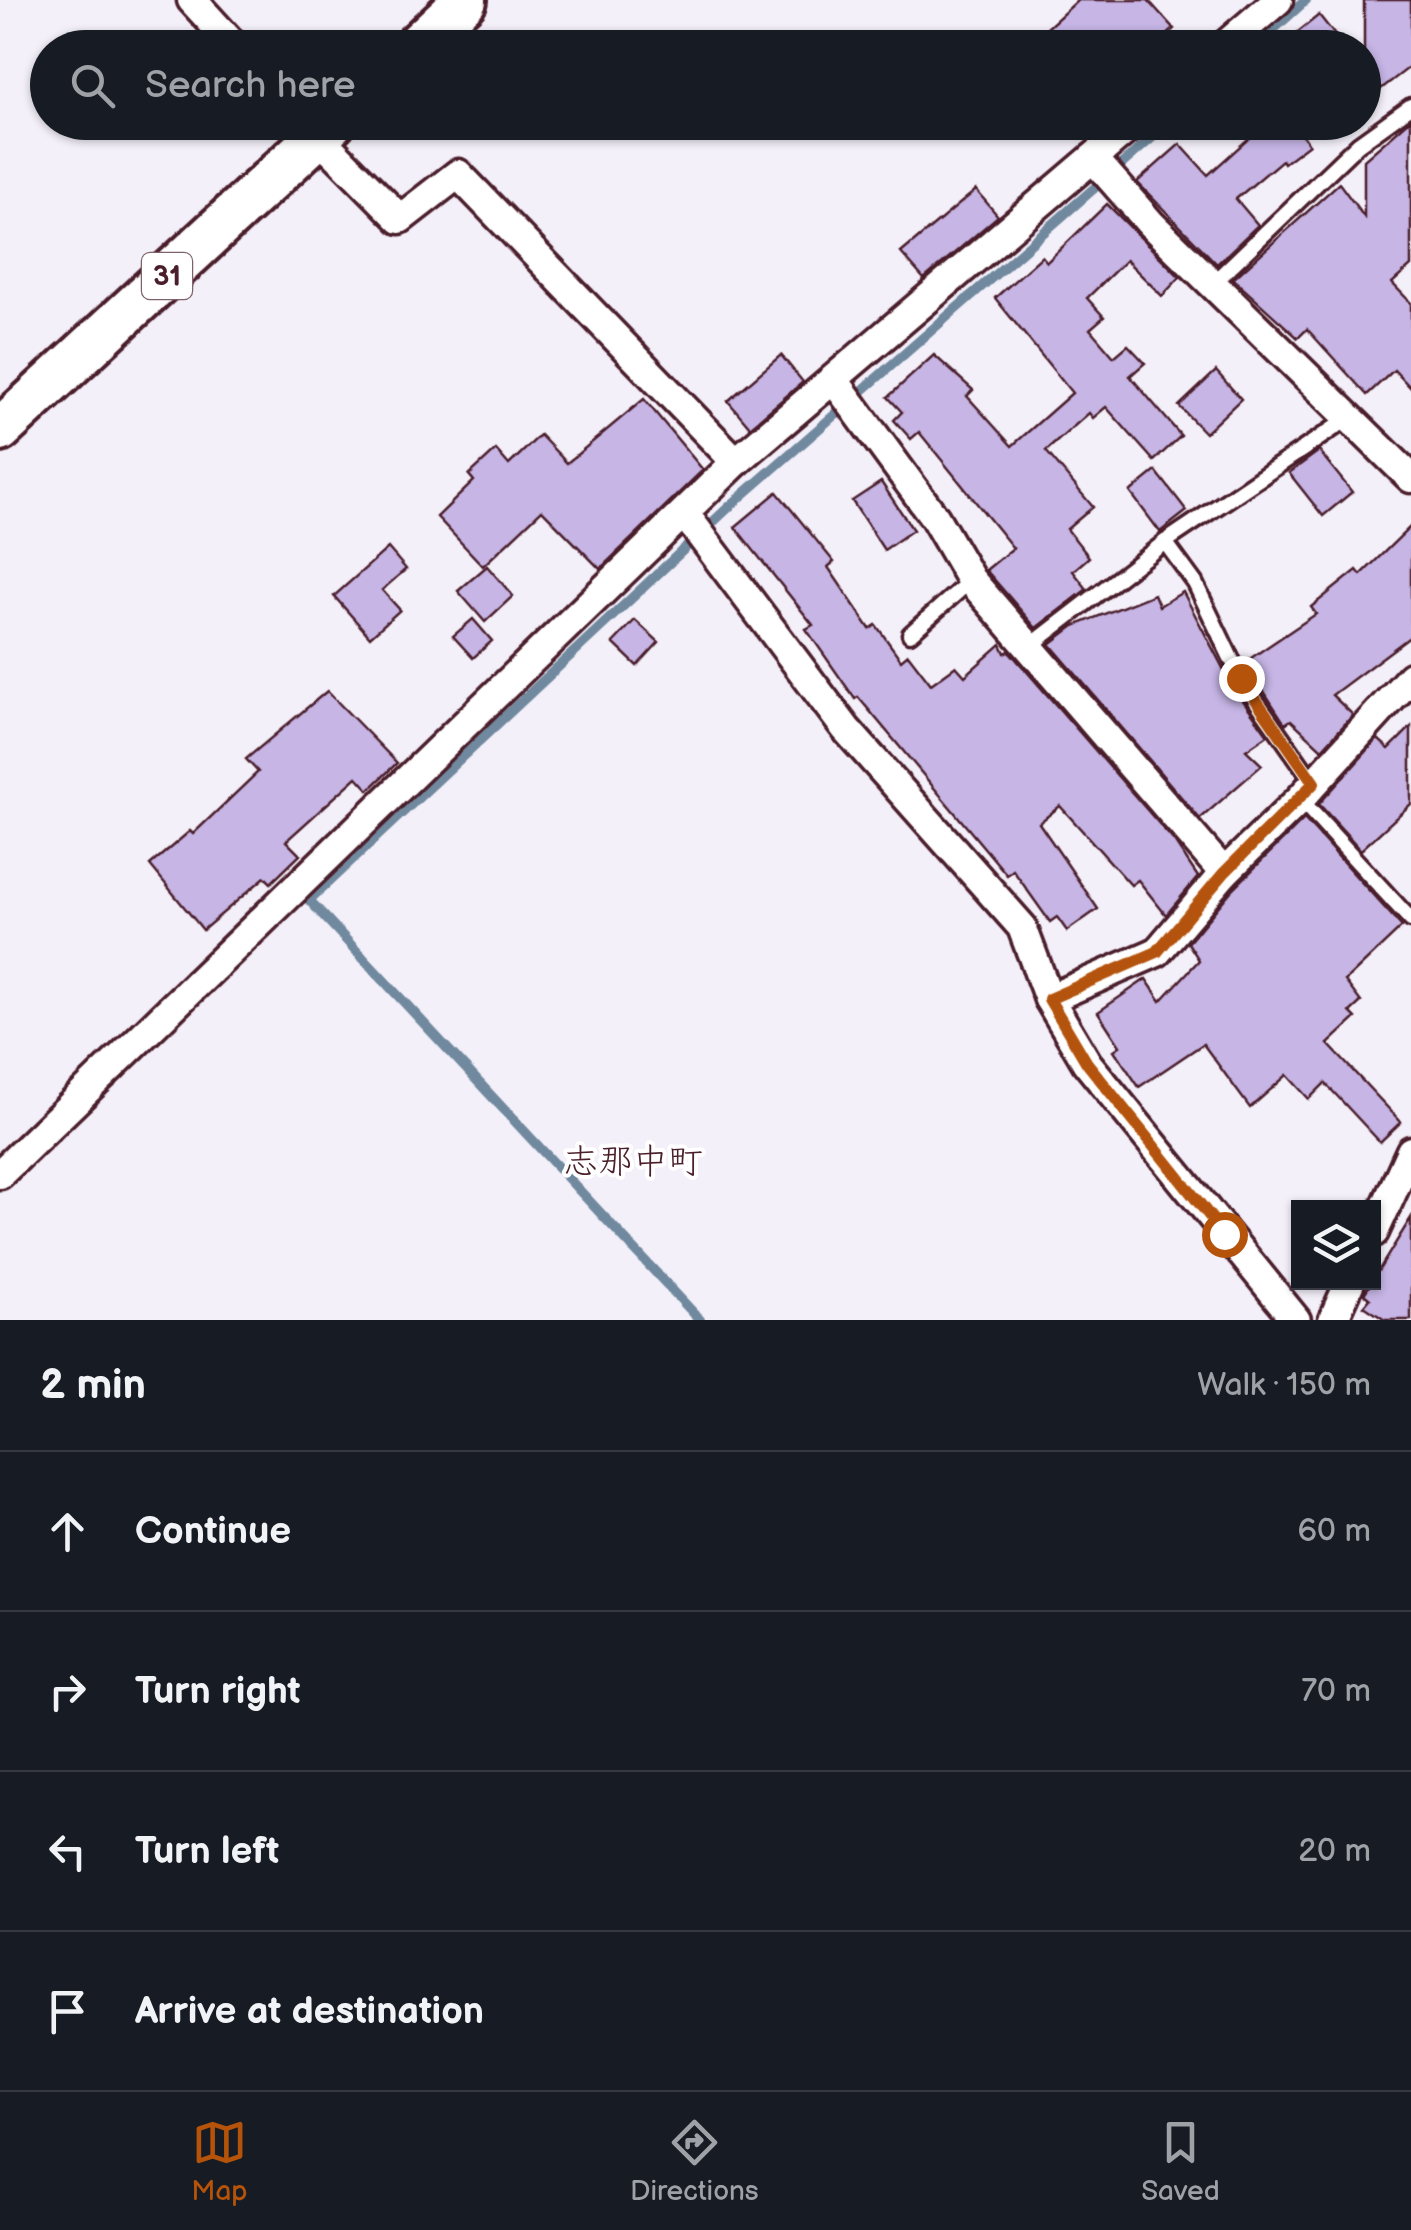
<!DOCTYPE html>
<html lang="en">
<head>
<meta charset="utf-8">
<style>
	:root { --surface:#171b24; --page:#20242c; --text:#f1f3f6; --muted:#9ea1a6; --line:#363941; --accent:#b45309 }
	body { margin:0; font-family:"Balsamiq Sans","Klee One",sans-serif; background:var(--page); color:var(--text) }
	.controls { position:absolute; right:30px; bottom:30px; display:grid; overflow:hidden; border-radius:0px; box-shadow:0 2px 8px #0004 }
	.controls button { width:90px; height:90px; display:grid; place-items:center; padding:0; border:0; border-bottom:2px solid var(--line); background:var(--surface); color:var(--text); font:50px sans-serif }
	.stop { position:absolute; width:30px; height:30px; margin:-22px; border:8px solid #b45309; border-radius:50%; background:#fff }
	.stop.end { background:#b45309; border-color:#fff; box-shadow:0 2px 10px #0008 }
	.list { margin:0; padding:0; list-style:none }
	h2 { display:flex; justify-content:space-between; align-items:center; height:130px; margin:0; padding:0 40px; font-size:42px }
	h2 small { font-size:32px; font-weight:400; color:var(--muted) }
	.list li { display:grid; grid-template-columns:65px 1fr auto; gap:30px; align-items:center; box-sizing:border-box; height:160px; padding:0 40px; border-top:2px solid var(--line) }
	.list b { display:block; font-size:38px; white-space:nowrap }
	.list em { font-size:32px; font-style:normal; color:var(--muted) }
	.icon { flex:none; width:55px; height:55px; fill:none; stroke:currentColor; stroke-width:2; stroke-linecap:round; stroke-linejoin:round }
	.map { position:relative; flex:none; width:1411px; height:1320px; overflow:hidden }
	.search { position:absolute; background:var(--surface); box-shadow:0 2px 8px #0004; left:30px; right:30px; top:30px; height:110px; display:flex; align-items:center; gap:25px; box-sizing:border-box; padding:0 35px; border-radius:55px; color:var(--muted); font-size:38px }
	.sheet { height:770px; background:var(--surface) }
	nav { display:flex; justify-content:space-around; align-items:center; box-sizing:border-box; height:140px; border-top:2px solid var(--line); background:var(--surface); font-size:28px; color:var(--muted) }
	nav a { display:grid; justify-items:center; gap:5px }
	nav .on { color:var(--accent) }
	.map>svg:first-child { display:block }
</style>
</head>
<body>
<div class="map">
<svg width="1411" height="1320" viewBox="0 0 1411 1320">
	<rect width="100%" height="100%" fill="#f4f0fa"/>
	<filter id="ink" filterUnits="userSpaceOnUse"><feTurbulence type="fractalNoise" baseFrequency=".01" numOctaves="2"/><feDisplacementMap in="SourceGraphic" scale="20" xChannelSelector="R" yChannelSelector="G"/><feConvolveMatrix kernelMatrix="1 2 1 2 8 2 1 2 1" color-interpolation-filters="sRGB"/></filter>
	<g filter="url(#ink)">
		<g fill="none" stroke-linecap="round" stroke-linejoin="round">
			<!-- stream -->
			<g stroke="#70899e" stroke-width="10">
				<polyline points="1253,48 1306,0"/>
				<polyline points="700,1320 309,900 729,507 1170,122"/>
			</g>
		</g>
		<!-- building -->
		<g fill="#c6b5e5" stroke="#4a1f2b" stroke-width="2.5">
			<polygon points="1078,0 1148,0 1174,29 1153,48 1025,48"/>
			<polygon points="1364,0 1411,0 1411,66 1364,102"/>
			<polygon points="1319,15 1345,48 1278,48"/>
			<polygon points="1411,119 1411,266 1392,283 1411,303 1411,388 1394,370 1367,395 1307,329 1298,338 1233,279 1339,183 1364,217 1364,160"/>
			<polygon points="1267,122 1294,122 1309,144 1284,163 1282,160 1236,199 1258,225 1217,264 1137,182 1180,144 1208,175"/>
			<polygon points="976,190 998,216 924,279 901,253"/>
			<polygon points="1107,204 1180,277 1162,296 1126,260 1087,298 1104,317 1090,329 1114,357 1128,345 1145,363 1130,376 1181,436 1154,461 1106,407 1093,418 1089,413 1046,451 1093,507 1067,529 1089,557 1073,571 1087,589 1036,628 986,570 1013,548 919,432 911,439 894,420 902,412 888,397 934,355 973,390 967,396 1012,446 1072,393 995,298 1042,256 1047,262"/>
			<polygon points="781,355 803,382 750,427 728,401"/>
			<polygon points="1216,371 1241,399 1205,433 1179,406"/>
			<polygon points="644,399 703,470 600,569 542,510 483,566 437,517 474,481 469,475 496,450 509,465 540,435 567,463"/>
			<polygon points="1319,451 1352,492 1323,516 1289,473"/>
			<polygon points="1156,471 1187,511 1160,532 1130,492"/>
			<polygon points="881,482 913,530 884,550 852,501"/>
			<polygon points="777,492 834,562 828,567 870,629 876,625 901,660 908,654 931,684 956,666 965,676 1001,644 1005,653 1009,651 1174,841 1198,877 1166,915 1138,880 1131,885 1060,806 1039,823 1098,909 1067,931 1057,917 1050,922 1013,870 1007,875 858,697 855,699 806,629 813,625 735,527"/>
			<polygon points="1411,526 1411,636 1332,695 1353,715 1322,749 1291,720 1285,724 1245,662 1316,614 1311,607 1357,570 1361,575"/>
			<polygon points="388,548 406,569 382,590 400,610 370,637 334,596"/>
			<polygon points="487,566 513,596 485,622 458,591"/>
			<polygon points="1183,592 1232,685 1268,735 1246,750 1262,765 1200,819 1050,644 1074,626 1154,594 1159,606"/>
			<polygon points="473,619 492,641 473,658 453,636"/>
			<polygon points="635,620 659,642 637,666 613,643"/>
			<polygon points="327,691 397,763 369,790 357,777 286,841 300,855 271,883 265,877 203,930 150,865 190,831 193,834 258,772 246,759"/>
			<polygon points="1411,727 1411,804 1361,850 1319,804 1378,739 1389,749"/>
			<polygon points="1304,819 1402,927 1345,981 1361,1002 1350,1012 1356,1018 1328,1044 1401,1122 1380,1142 1325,1083 1309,1099 1287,1075 1250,1108 1203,1044 1139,1087 1114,1050 1120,1046 1098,1012 1146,979 1161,1001 1199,960 1188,943 1232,890"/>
			<polygon points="1411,1218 1411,1320 1385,1320 1364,1306 1370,1299 1364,1294"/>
		</g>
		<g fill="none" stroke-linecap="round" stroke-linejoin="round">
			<defs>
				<g id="service">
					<polyline points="1211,285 1358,144 1411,106"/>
					<polyline points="1165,542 1195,583 1241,679 1314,783"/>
					<polyline points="910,634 971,580"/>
					<polyline points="1029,647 1165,542 1349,418"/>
					<polyline points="1300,799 1411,920"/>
				</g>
				<g id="minor">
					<polyline points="192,0 236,48"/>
					<polyline points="1222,48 1278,0"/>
					<polyline points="306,124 400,219 458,174 736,462"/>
					<polyline points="1093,158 1151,224 1411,478"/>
					<polyline points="834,380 935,518 971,580 1224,873"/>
					<polyline points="684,513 846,729 1022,927 1049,999 1087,1063 1296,1320"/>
					<polyline points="1049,999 1157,952 1224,873 1300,799 1411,677"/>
					<polyline points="0,1174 736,462 1135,122"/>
					<polyline points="1374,1232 1411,1151"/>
					<polyline points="1333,1320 1350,1282"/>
				</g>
				<g id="primary">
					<polyline points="414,48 465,0"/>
					<polyline points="0,430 333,122"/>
				</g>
			</defs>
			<!-- service casing -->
			<use href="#service" stroke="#4a1f2b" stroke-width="21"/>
			<!-- minor casing -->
			<use href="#minor" stroke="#4a1f2b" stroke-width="35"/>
			<!-- primary casing -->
			<use href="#primary" stroke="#4a1f2b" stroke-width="50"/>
			<!-- service -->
			<use href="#service" stroke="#fff" stroke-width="14"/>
			<!-- minor -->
			<use href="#minor" stroke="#fff" stroke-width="28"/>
			<!-- primary -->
			<use href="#primary" stroke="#fff" stroke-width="42"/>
		</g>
	</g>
	<g fill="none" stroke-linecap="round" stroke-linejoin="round" filter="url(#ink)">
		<!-- route -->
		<polyline stroke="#b45309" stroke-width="12" points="1224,1234 1087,1063 1049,999 1157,952 1224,873 1314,783 1241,678"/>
	</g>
	<g text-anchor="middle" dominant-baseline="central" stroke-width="8" stroke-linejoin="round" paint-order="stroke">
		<!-- shield labels -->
		<rect fill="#fff" stroke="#80626b" stroke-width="2.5" x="142" y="253" width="50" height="46" rx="8"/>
		<g font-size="28" font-weight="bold" fill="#4a1f2b">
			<text x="167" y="276">31</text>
		</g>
		<!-- quarter labels -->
		<g font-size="35" fill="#4a1f2b" stroke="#fff">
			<text x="633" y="1162">志那中町</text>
		</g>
	</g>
</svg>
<div class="controls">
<button><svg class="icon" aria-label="layers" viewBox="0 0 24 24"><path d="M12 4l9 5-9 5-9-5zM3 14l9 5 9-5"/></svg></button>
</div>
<div class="stop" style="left:1224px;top:1234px"></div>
<div class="stop end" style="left:1241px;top:678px"></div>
<div class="search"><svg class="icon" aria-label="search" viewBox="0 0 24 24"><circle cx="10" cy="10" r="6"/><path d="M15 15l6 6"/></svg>Search here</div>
</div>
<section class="sheet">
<h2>2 min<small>Walk · 150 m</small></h2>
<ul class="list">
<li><svg class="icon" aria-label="ahead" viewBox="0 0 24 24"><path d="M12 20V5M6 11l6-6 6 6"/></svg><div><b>Continue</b></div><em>60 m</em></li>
<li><svg class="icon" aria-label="right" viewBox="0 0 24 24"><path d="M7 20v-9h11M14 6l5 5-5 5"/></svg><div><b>Turn right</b></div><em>70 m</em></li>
<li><svg class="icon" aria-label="left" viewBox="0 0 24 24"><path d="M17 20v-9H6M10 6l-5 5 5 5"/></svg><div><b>Turn left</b></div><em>20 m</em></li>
<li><svg class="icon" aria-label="arrive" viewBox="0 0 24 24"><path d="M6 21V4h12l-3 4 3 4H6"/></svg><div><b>Arrive at destination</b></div></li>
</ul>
</section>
<nav>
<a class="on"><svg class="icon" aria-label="map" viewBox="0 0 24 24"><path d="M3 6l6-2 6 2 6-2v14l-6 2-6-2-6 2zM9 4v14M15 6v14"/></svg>Map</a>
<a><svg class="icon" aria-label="directions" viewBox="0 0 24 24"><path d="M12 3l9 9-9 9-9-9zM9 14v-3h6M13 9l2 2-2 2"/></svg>Directions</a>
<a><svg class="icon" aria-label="saved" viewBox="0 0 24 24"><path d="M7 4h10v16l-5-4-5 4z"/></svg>Saved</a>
</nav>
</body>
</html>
